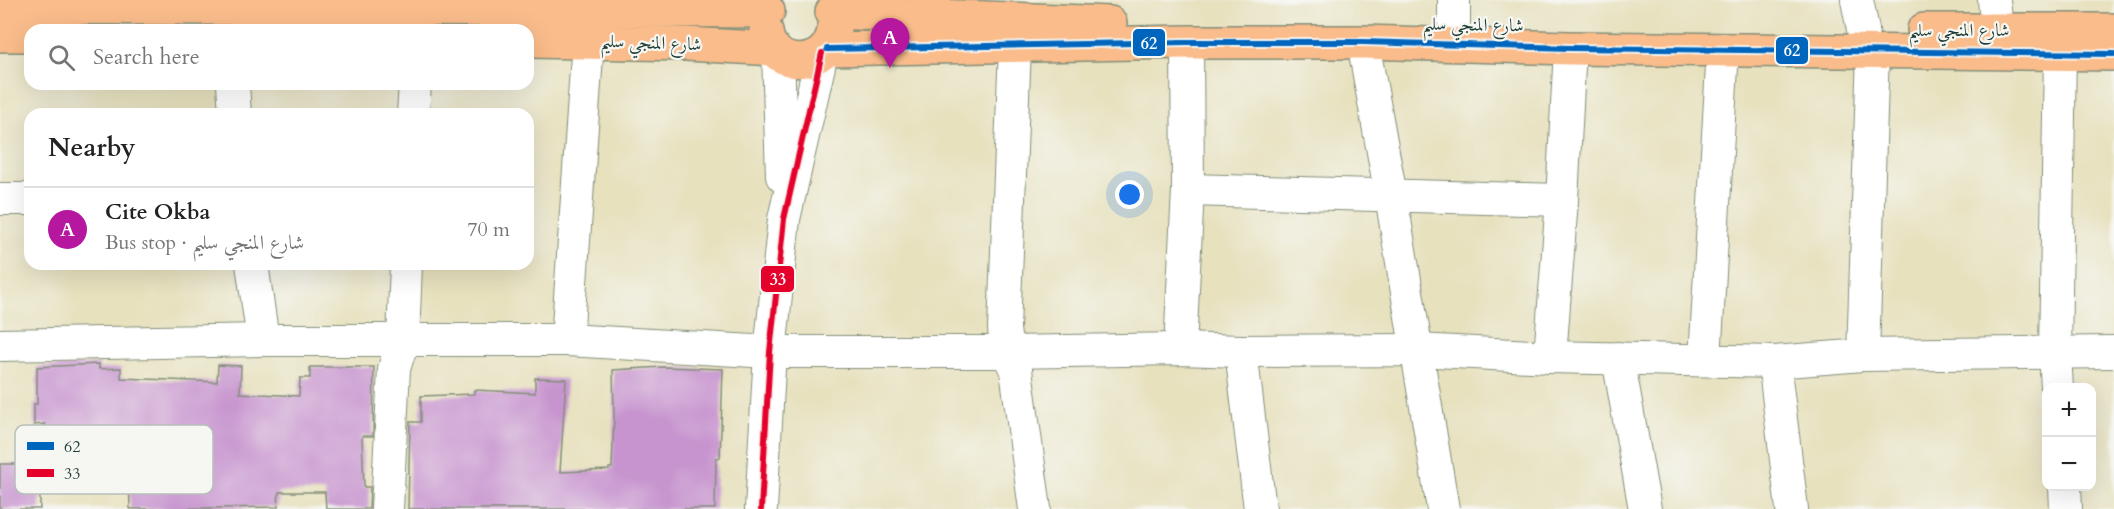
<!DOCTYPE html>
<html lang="en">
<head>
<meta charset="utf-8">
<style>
	:root { --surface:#fff; --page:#f6f6f6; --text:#222; --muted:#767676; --line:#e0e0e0; --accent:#b5179e }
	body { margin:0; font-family:Cardo,Amiri,serif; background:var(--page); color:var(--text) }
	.controls { position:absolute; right:18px; bottom:18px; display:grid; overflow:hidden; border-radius:12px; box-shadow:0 6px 24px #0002 }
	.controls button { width:54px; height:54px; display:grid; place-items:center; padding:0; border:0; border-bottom:2px solid var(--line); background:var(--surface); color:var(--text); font:30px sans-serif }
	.you { position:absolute; left:1130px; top:195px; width:21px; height:21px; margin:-15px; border:4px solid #fff; border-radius:50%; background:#1a73e8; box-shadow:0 0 0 9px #1a73e833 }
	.badge { display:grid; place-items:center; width:39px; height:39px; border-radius:50%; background:var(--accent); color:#fff; font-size:20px; font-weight:700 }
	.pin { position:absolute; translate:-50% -50px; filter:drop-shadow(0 2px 3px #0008) }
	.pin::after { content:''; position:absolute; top:32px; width:21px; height:18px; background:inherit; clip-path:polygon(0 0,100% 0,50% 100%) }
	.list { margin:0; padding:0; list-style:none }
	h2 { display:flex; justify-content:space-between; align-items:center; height:78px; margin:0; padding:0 24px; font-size:26px }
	h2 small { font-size:20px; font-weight:400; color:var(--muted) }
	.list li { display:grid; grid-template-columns:39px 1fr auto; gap:18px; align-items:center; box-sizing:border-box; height:84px; padding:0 24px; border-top:2px solid var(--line) }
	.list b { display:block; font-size:22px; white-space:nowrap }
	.list p { margin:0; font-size:20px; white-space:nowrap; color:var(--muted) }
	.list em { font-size:20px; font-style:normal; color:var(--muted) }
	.icon { flex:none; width:33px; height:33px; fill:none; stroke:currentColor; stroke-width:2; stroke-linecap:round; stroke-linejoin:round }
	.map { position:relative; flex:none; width:2114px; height:509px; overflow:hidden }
	.search { position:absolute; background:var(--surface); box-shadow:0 6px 24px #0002; left:24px; top:24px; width:510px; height:66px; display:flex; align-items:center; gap:15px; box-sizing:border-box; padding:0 21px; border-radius:18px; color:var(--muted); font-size:22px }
	.panel { position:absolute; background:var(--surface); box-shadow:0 6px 24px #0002; left:24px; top:108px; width:510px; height:162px; border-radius:18px }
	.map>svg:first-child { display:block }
</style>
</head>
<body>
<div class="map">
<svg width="2114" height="509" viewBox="0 0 2114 509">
	<rect width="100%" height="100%" fill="#f6f6f2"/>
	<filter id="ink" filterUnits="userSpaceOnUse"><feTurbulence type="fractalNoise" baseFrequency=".0167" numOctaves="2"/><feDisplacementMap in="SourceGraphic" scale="12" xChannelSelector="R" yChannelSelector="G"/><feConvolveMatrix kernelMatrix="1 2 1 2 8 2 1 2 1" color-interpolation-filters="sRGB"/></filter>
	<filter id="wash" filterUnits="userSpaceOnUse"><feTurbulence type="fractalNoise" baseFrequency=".008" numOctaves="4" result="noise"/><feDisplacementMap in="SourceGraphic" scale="24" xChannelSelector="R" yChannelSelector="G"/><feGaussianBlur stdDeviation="1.35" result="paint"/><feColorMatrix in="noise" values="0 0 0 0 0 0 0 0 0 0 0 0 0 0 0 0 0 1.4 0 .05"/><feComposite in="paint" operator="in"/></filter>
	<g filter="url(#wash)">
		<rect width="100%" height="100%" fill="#e7e1be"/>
		<g id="blocks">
			<!-- building -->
			<g fill="#c794cf">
				<polygon points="99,364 99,369 121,368 121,378 217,382 218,365 241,366 240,393 299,396 300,378 310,378 310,367 374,367 373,436 362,436 364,487 370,487 369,509 326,509 325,492 279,492 278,507 130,509 128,442 45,443 45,424 34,425 34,404 37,404 37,367"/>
				<polygon points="663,367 723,369 720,458 716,458 715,509 408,509 410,422 421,422 421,396 474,394 474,390 535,393 535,378 566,379 560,472 609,470 609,468 612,468 614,417 613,370"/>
				<rect x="0" y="464" width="40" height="45"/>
			</g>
		</g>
	</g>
	<g filter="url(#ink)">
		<use href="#blocks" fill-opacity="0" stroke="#838f79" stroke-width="1.5"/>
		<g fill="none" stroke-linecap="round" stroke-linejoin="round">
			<defs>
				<g id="minor">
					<polyline points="1454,0 1454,24"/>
					<polyline points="1857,0 1863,30"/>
					<polyline points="1994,0 1997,29"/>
					<polyline points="1363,42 1391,196 1443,509"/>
					<polyline points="1015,46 1004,329 1007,352 1016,370 1035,509"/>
					<polyline points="778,53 782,176"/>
					<polyline points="233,84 235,114"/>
					<polyline points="413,114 415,84"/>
					<polyline points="1188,190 1562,200"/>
					<polyline points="0,199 30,199"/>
					<polyline points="252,264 263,340"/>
					<polyline points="567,340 588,41"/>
					<polyline points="0,345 263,340 567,340 770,352 1007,352 1180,349 1241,351 1417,350 1550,357 1774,362 1863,355 2114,352"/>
					<polyline points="1180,349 1188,190 1187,42"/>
					<polyline points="1241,351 1260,509"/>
					<polyline points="1863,355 1873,51"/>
					<polyline points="1550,357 1562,200 1570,48"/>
					<polyline points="1618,358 1645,509"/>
					<polyline points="1705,359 1723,49"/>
					<polyline points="1774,362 1792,509"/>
					<polyline points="2057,388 2055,353 2060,54"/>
					<polyline points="2065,486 2066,509"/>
					<polyline points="387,509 394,369 403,340 406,264"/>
					<polyline points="761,509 770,352 784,219 822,53"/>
				</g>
				<g id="major">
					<polyline points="0,7 768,11"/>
					<polyline points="832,12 1110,23"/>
					<polyline points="1924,30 2114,30"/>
					<path d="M766,31C770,71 829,71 834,29"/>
					<polyline points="0,35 30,35"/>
					<polyline points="528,41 686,44 774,49"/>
					<polyline points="827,49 1187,42 1363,42 1570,48 2114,54"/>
				</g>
			</defs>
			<!-- minor casing -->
			<use href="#minor" stroke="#838f79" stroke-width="34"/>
			<!-- major casing -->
			<use href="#major" stroke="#838f79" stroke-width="36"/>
			<!-- minor -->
			<use href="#minor" stroke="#fff" stroke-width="32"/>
			<!-- major -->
			<use href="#major" stroke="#fabc8b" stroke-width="33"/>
			<defs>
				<polyline id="bus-1" points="827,49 1187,42 1363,42 1570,48 2114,54"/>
				<polyline id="bus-2" points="761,509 770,352 784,219 822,53"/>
			</defs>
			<!-- bus-1 casing -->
			<use href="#bus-1" stroke="#f6f6f2" stroke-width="10"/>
			<!-- bus-2 casing -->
			<use href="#bus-2" stroke="#f6f6f2" stroke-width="10"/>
			<!-- bus-1 -->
			<use href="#bus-1" stroke="#0065bd" stroke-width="6"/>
			<!-- bus-2 -->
			<use href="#bus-2" stroke="#e4002b" stroke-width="6"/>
		</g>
	</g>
	<g text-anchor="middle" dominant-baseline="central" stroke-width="4.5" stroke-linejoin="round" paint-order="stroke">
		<!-- street labels -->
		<g font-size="18" fill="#1f3d34" stroke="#f6f6f2">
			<text transform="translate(1473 25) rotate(1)">شارع المنجي سليم</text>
			<text x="1959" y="30">شارع المنجي سليم</text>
			<text transform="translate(651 43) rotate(2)">شارع المنجي سليم</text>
		</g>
	</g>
	<!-- legend -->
	<rect x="15" y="425" width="198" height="69" rx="9" fill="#f6f6f2" stroke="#b6beb9" stroke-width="1.5"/>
	<rect x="27" y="442" width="27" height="8" fill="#0065bd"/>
	<rect x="27" y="469" width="27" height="8" fill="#e4002b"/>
	<g font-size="16" fill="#1f3d34">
		<text x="64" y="452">62</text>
		<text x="64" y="479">33</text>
	</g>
	<g stroke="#f6f6f2" stroke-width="2">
		<rect x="1132" y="28" width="34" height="29" rx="6" fill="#0065bd"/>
		<rect x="1775" y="36" width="34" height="29" rx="6" fill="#0065bd"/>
		<rect x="760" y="265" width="35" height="28" rx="6" fill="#e4002b"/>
	</g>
	<g font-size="16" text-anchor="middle" font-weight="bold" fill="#fff">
		<text x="1149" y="49">62</text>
		<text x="1792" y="56">62</text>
		<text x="778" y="285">33</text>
	</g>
</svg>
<div class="controls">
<button>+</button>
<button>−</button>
</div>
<div class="you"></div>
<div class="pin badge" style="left:890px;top:68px">A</div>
<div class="search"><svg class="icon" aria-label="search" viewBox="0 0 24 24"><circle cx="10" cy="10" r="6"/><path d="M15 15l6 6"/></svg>Search here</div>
<section class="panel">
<h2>Nearby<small></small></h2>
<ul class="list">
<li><span class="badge">A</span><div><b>Cite Okba</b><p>Bus stop · شارع المنجي سليم</p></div><em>70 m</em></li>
</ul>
</section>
</div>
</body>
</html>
